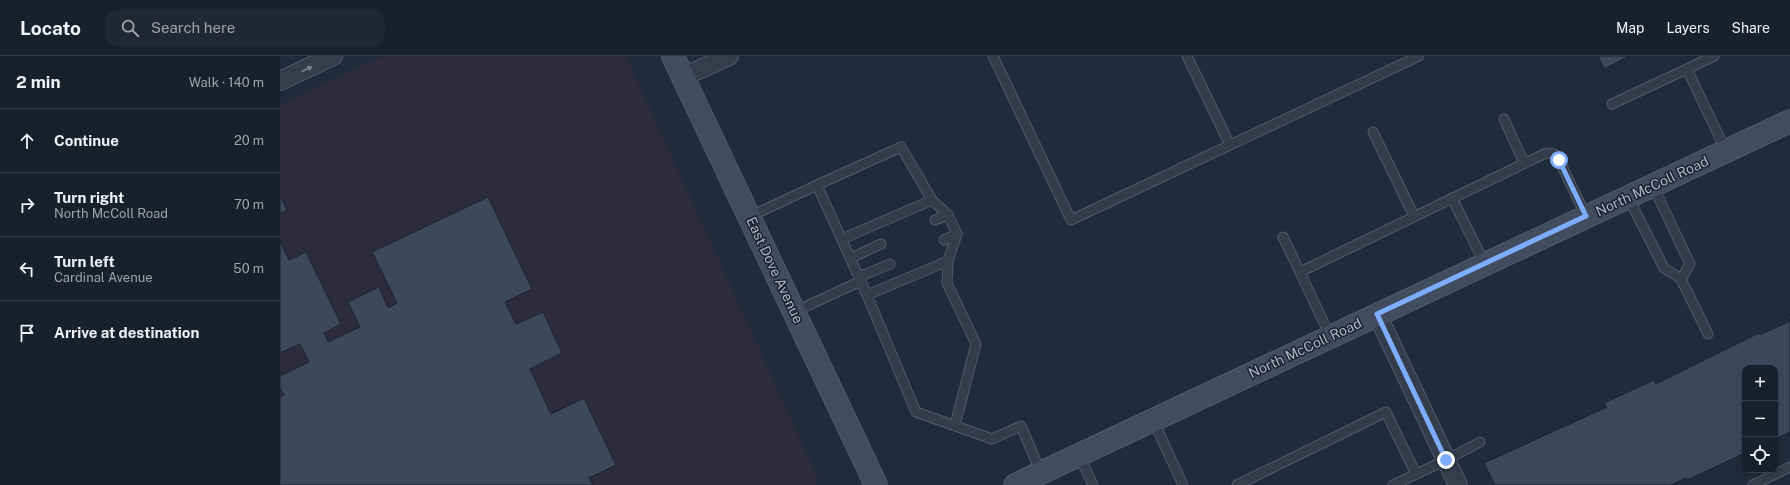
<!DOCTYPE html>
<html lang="en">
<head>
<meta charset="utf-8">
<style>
	:root { --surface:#18202c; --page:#212834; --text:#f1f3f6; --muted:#9fa3a9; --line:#363e48 }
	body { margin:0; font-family:"Public Sans",sans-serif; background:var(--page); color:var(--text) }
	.controls { position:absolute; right:12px; bottom:12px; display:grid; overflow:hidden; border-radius:8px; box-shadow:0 2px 6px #0003 }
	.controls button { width:36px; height:36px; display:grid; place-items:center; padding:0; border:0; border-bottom:1px solid var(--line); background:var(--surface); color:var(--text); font:20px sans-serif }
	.stop { position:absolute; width:12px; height:12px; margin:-9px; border:3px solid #7cadff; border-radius:50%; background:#fff }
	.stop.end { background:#7cadff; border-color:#fff; box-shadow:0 1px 4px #0008 }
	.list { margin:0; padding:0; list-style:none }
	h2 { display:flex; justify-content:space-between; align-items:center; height:52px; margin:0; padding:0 16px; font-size:17px }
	h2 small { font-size:13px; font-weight:400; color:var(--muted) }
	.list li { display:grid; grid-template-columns:26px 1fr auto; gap:12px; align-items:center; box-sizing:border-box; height:64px; padding:0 16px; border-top:1px solid var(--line) }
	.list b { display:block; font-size:15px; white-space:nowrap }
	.list p { margin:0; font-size:13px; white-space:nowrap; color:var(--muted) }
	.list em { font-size:13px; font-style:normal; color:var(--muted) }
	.icon { flex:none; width:22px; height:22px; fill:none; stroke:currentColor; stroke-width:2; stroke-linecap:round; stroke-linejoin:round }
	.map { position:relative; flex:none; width:1510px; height:429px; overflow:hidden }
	header { display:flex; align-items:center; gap:24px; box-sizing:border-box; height:56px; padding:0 20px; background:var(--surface); border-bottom:1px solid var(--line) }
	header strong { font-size:19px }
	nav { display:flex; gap:22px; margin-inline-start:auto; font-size:14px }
	.search { width:280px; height:36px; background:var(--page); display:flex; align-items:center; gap:10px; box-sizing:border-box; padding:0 14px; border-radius:12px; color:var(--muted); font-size:15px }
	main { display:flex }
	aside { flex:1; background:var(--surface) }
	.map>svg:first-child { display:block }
</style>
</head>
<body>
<header>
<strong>Locato</strong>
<div class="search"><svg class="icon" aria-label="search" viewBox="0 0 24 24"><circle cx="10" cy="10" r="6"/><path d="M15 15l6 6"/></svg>Search here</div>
<nav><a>Map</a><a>Layers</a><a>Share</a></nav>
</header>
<main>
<aside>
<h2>2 min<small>Walk · 140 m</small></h2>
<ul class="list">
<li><svg class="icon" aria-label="ahead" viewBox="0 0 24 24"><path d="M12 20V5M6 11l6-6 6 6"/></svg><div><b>Continue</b></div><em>20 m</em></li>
<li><svg class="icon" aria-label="right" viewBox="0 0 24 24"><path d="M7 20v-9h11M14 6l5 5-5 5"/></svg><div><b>Turn right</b><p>North McColl Road</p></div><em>70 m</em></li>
<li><svg class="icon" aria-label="left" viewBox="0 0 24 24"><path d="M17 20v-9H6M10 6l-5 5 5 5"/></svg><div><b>Turn left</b><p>Cardinal Avenue</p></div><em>50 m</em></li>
<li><svg class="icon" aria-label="arrive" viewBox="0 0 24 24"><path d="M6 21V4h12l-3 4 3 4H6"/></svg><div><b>Arrive at destination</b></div></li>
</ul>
</aside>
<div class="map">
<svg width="1510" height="429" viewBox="0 0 1510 429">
	<rect width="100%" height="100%" fill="#202b3b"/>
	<!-- medical -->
	<polygon fill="#2e2c3c" points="103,0 346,0 538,422 535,429 0,429 0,49"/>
	<!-- building -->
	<g fill="#3b495b" stroke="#1b2432">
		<polygon points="1318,0 1349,0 1324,13"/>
		<polygon points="0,139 7,154 0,158"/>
		<polygon points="208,141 252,233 225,246 236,268 263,256 282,297 250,313 271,358 304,342 336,409 309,422 313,429 0,429 0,341 4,339 0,332 0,320 29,306 20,288 0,297 0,185 9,204 26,196 61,268 44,277 48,286 80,271 68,246 99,231 108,252 117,247 92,196"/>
		<polygon points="1510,259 1510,376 1495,383 1495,312 1465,312 1465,397 1407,424 1406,422 1391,429 1215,429 1204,407 1327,351 1324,347 1374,324 1376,328 1479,277 1480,279 1510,265 1508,260"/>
	</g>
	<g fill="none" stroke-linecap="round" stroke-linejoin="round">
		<defs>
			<g id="service">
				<polyline points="713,0 791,164 1139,0"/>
				<polyline points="907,0 950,89"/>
				<polyline points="1434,0 1407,13 1446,95"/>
				<polyline points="1332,48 1407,13"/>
				<polyline points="1224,63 1244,107"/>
				<polyline points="1093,76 1134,160"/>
				<polyline points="537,129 621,91 652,144 668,159 677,178 664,184"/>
				<polyline points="1373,130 1410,208 1401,223"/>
				<polyline points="1348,141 1384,212 1401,223 1428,278"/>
				<polyline points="1172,142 1205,208"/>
				<polyline points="469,161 537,129 587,239 636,356 712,383 741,370 761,417"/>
				<polyline points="655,164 668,159"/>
				<polyline points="1003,181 1020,216"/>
				<polyline points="562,183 652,144"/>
				<polyline points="571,202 601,188"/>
				<polyline points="579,221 610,208"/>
				<polyline points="587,239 668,205"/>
				<polyline points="514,256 581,225"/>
				<polyline points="1050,280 1020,216 1266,97 1274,98 1279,104 1306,160"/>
				<polyline points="873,364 903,429"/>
				<polyline points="675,369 696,288 667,227 668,205 677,178"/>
				<polyline points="799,399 813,429"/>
				<polyline points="957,429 1106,356 1136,418"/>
				<polyline points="1113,429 1166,404 1200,386"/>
				<polyline points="1473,429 1510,411"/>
			</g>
			<g id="minor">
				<polyline points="403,21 449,0"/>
				<polyline points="0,25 53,0"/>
				<polyline points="1097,258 1178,429"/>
			</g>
			<g id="secondary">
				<polyline points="393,0 596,429"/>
				<polyline points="735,429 1510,65"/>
			</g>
		</defs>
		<!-- service casing -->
		<use href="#service" stroke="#515b69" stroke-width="11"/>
		<!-- minor casing -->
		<use href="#minor" stroke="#515b69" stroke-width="20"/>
		<!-- secondary casing -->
		<use href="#secondary" stroke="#515b69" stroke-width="24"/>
		<!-- service -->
		<use href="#service" stroke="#343d4b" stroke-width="9"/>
		<!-- minor -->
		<use href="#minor" stroke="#343d4b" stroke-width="18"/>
		<!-- secondary -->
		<use href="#secondary" stroke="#414c5e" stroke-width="22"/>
	</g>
	<!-- one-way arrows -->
	<defs><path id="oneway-solid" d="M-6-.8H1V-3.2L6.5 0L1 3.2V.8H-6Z"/></defs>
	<use fill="#77818f" href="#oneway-solid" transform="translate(27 13) rotate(-25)"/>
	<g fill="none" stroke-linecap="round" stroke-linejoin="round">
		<!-- route -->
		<polyline stroke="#7cadff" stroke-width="5" points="1166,404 1097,258 1306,160 1279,104"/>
	</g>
	<g text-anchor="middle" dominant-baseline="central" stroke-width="3" stroke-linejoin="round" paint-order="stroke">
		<!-- street labels -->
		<g font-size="14" fill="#aeb8c7" stroke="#192230">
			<text transform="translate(1372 130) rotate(-25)">North McColl Road</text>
			<text transform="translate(495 214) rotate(65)">East Dove Avenue</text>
			<text transform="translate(1025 292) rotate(-25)">North McColl Road</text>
		</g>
	</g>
</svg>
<div class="controls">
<button>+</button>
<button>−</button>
<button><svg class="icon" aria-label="locate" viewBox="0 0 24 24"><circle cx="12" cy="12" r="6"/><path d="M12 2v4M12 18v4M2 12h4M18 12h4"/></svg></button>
</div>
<div class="stop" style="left:1279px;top:104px"></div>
<div class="stop end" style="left:1166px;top:404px"></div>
</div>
</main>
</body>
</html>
